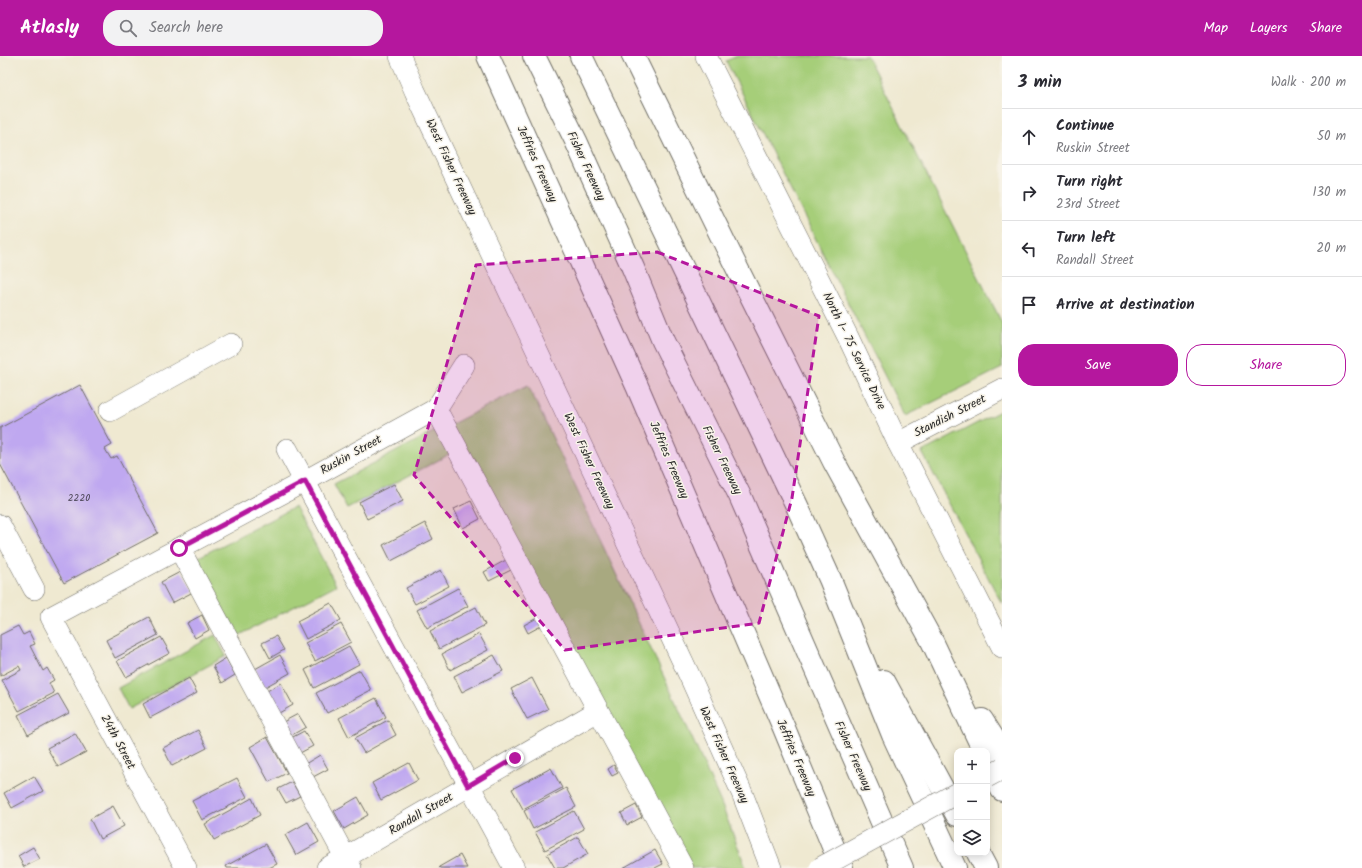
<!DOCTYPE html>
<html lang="en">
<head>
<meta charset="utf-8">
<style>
	:root { --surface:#fff; --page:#f2f2f3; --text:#2b2b33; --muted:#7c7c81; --line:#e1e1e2; --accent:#b5179e }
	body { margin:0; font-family:Kalam,sans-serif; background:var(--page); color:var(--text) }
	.controls { position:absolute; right:12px; bottom:12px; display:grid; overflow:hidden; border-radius:8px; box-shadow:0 2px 10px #0003 }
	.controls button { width:36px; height:36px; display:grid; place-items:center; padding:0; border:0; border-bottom:1px solid var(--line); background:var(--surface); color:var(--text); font:20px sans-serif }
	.stop { position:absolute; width:12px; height:12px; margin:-9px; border:3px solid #b5179e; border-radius:50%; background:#fff }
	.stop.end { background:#b5179e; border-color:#fff; box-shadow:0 1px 4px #0008 }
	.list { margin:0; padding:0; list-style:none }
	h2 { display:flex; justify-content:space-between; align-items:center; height:52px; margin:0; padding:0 16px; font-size:17px }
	h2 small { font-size:13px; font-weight:400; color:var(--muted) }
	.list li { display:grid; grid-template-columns:26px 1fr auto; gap:12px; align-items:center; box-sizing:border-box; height:56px; padding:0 16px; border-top:1px solid var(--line) }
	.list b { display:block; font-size:15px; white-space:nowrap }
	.list p { margin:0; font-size:13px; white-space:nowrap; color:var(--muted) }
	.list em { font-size:13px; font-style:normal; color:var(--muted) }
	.actions { display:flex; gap:8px; padding:12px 16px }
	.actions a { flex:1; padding:9px 0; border:1px solid var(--accent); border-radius:16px; text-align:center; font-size:14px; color:var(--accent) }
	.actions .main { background:var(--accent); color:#fff }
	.icon { flex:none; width:22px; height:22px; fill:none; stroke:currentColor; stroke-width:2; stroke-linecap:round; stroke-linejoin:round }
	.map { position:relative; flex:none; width:1002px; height:812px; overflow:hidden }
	header { display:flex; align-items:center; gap:24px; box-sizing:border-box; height:56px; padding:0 20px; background:var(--accent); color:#fff }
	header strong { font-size:19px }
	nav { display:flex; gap:22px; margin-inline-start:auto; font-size:14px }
	.search { width:280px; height:36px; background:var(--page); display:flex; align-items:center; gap:10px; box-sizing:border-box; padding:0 14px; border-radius:16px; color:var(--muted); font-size:15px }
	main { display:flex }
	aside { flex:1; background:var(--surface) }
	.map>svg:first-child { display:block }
</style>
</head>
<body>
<header>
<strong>Atlasly</strong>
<div class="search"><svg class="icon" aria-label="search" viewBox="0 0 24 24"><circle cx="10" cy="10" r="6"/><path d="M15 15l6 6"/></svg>Search here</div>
<nav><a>Map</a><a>Layers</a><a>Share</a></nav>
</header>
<main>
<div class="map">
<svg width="1002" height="812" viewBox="0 0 1002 812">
	<rect width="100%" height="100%" fill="#f7f3e8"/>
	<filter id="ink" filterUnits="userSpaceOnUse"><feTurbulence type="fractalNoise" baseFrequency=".025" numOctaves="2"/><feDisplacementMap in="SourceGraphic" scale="8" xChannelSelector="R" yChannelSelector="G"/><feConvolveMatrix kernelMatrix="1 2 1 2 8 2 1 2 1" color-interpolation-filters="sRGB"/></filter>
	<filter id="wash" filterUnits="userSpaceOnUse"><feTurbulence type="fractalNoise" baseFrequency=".012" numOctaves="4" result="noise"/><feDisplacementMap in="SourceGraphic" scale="16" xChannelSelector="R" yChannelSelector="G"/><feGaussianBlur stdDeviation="0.9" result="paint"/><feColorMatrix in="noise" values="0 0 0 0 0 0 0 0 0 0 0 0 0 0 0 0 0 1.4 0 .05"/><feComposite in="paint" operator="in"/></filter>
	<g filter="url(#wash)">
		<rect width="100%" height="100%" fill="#efe9d1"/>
		<!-- green -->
		<g fill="#a6ce79" stroke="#687c52">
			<polygon points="737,0 867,0 1002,267 1002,312 905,360 726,5"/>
			<polygon points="528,329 684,664 721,747 746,812 688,812 450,369"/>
			<polygon points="1002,354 1002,548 922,396"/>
			<polygon points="441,372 454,396 347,452 334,428"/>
			<polygon points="295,451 336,529 234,582 193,504"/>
			<polygon points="215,579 226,600 129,653 118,632"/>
		</g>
		<g id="blocks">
			<!-- building -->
			<g fill="#bfa8f0">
				<polygon points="80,329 112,389 105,393 111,403 117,400 158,477 64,527 0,408 0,372"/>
				<polygon points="394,428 403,445 367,463 359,446"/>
				<polygon points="471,445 480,463 463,472 454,453"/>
				<polygon points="425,467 433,483 391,505 383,489"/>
				<polygon points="506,504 511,514 489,525 484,516"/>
				<polygon points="441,514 449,530 415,548 406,532"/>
				<polygon points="182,515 193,536 172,547 161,526"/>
				<polygon points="458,532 468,550 427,572 417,554"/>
				<polygon points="331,547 341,564 306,583 297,565"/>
				<polygon points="476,551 485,569 439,593 430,575"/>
				<polygon points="202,559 209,574 195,582 187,567"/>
				<polygon points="149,561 158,579 115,602 106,584"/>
				<polygon points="537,562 541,570 528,577 524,569"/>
				<polygon points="341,568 351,586 315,605 305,587"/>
				<polygon points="18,570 23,579 29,576 35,588 30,590 43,615 47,612 54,624 49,627 54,637 19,655 2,624 21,614 19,610 0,620 0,579"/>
				<polygon points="479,578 488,594 450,614 442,598"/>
				<polygon points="276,580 284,594 270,602 262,587"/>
				<polygon points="161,581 170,597 126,621 117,605"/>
				<polygon points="349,590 359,608 314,632 305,614"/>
				<polygon points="280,599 290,617 265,631 255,613"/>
				<polygon points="494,599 503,615 462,636 454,620"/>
				<polygon points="226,602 235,619 222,627 213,610"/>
				<polygon points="360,614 371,634 327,657 316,637"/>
				<polygon points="189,622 197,637 150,662 143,648"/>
				<polygon points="532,622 548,653 527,663 511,633"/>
				<polygon points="281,627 293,649 279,657 267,635"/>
				<polygon points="58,638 69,657 28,679 18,659"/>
				<polygon points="376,642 386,661 349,681 339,662"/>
				<polygon points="298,658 306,671 290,680 283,666"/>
				<polygon points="388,664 396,679 364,697 355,682"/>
				<polygon points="198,674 207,692 172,710 163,692"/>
				<polygon points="304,675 313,690 300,697 291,682"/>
				<polygon points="75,677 86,696 58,711 47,692"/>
				<polygon points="267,681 287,717 269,726 250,691"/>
				<polygon points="320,699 328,713 313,721 305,708"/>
				<polygon points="409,707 418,724 381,744 372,727"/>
				<polygon points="614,709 618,717 612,720 608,713"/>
				<polygon points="551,712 562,732 523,753 512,733"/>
				<polygon points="34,720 43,735 12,752 4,737"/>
				<polygon points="237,722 247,741 202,764 192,745"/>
				<polygon points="292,726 300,740 286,747 278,733"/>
				<polygon points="566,732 576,751 533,773 524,755"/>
				<polygon points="358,741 368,759 344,773 334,755"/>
				<polygon points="252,742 260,759 214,784 205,768"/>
				<polygon points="636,749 642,761 627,769 621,757"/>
				<polygon points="113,750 124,770 100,783 90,763"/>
				<polygon points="574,755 584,773 545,794 535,776"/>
				<polygon points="308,766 319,786 296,799 285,779"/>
				<polygon points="578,781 588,798 563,812 555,812 547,798"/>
				<polygon points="266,788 277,808 269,812 227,812 226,810"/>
				<polygon points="33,791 40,803 24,811 18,800"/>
				<polygon points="655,794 663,808 655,812 623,812"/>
				<polygon points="460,799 467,812 440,812 439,811"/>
			</g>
		</g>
	</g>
	<g filter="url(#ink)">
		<use href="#blocks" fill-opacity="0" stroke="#706e65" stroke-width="1"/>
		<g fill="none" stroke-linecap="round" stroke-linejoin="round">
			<defs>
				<g id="minor">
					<polyline points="400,0 415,35 691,623 742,737 771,812"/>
					<polyline points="706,0 848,281 898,387 1002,591"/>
					<polyline points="436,353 683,812"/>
					<polyline points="110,355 231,288"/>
					<polyline points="898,387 1002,333"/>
					<polyline points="287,393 514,812"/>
					<polyline points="0,469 34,533"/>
					<polyline points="179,492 351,812"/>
					<polyline points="186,812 51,561 305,425 436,353 464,309"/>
					<polyline points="327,812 598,655"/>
				</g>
				<g id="highway">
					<polyline points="488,0 637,330 784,672 842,812"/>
					<polyline points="534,0 576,85 633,212 663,285 740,440 902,812"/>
					<polyline points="581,0 797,450 830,523 893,679 955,812"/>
					<polyline points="633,0 734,206 834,406 932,585 984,695"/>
					<polyline points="884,625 957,759"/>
					<polyline points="982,664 1002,696"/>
					<polyline points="987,702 1002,734"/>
					<polyline points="978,797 986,812"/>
				</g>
			</defs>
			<!-- minor casing -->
			<use href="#minor" stroke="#706e65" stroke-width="22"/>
			<!-- highway casing -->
			<use href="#highway" stroke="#706e65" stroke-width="24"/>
			<!-- minor -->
			<use href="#minor" stroke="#fff" stroke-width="21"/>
			<!-- highway -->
			<use href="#highway" stroke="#fff" stroke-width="22"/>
			<defs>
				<g id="minor-bridge">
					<polyline points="987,721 1002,713"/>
					<polyline points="820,812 957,737"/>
				</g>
			</defs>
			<!-- minor-bridge casing -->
			<use href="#minor-bridge" stroke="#706e65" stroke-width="22" stroke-linecap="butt"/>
			<!-- minor-bridge -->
			<use href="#minor-bridge" stroke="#fff" stroke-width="21"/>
		</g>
	</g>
	<g fill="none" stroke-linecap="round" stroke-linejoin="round" filter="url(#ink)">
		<!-- route -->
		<polyline stroke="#b5179e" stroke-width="5" points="179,492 305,425 468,730 515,702"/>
	</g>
	<!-- marked area -->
	<path fill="#b5179e" fill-opacity="0.2" stroke="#b5179e" stroke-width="3" stroke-dasharray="8 5" stroke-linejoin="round" d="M657,196L819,260L792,442L759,567L565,594L414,419L476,209Z"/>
	<g text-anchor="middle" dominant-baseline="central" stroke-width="3" stroke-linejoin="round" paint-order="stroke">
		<!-- number labels -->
		<g font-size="10" fill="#504a5c">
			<text x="79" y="442">2220</text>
		</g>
		<!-- street labels -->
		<g font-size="12" fill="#2b2b2b" stroke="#f7f3e8">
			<text transform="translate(537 108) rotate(66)">Jeffries Freeway</text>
			<text transform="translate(586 110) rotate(65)">Fisher Freeway</text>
			<text transform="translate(451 111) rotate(65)">West Fisher Freeway</text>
			<text transform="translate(854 295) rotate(64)">North I- 75 Service Drive</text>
			<text transform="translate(950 360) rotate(-27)">Standish Street</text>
			<text transform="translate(351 399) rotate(-29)">Ruskin Street</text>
			<text transform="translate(669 404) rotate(67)">Jeffries Freeway</text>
			<text transform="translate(722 404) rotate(64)">Fisher Freeway</text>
			<text transform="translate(589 405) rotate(65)">West Fisher Freeway</text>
			<text transform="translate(118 686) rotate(62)">24th Street</text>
			<text transform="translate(724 699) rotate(66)">West Fisher Freeway</text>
			<text transform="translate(853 700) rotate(66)">Fisher Freeway</text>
			<text transform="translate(796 702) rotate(67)">Jeffries Freeway</text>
			<text transform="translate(421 758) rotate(-30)">Randall Street</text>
		</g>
	</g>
</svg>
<div class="controls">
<button>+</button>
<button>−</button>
<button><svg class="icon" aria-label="layers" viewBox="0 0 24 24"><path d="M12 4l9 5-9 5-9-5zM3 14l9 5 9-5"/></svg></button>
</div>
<div class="stop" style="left:179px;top:492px"></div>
<div class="stop end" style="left:515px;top:702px"></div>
</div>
<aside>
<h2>3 min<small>Walk · 200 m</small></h2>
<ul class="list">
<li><svg class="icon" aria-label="ahead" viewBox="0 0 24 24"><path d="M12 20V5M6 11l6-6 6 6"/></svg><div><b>Continue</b><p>Ruskin Street</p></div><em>50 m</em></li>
<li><svg class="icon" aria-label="right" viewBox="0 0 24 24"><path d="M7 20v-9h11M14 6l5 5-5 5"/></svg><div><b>Turn right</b><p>23rd Street</p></div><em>130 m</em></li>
<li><svg class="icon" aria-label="left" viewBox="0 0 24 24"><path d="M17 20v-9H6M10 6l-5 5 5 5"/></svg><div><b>Turn left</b><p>Randall Street</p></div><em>20 m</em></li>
<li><svg class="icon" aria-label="arrive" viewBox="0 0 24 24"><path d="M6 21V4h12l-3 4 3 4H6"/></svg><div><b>Arrive at destination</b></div></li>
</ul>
<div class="actions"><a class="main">Save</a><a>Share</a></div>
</aside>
</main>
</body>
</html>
